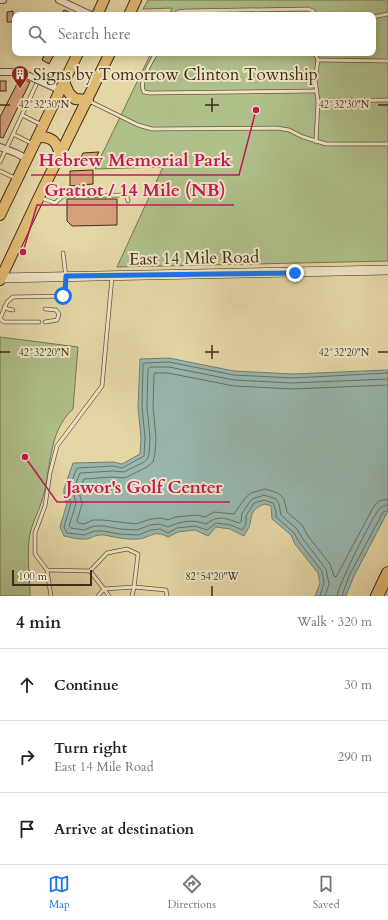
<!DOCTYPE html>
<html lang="en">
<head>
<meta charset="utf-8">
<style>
	:root { --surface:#fff; --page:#f6f6f6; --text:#222; --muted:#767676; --line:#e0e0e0; --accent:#1a73e8 }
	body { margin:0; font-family:Cardo,serif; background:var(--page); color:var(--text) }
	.scale { position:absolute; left:12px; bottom:10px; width:80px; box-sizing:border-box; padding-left:4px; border:2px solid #3e2c19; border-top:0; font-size:11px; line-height:14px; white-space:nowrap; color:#3e2c19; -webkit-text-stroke:3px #eee4c5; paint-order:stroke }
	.stop { position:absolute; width:12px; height:12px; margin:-9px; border:3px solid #1a73e8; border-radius:50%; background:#fff }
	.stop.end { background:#1a73e8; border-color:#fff; box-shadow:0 1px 4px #0008 }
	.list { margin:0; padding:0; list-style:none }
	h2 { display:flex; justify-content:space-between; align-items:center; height:52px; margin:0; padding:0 16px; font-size:17px }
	h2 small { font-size:13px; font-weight:400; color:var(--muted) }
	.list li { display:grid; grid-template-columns:26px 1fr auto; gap:12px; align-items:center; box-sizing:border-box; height:72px; padding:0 16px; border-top:1px solid var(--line) }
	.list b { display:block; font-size:15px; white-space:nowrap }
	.list p { margin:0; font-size:13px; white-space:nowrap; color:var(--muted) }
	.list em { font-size:13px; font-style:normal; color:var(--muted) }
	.icon { flex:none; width:22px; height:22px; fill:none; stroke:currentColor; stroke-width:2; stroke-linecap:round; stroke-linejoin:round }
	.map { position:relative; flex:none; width:388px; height:596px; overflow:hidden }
	.search { position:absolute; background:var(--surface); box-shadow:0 2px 10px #0003; left:12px; right:12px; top:12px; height:44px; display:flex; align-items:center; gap:10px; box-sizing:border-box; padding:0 14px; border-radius:8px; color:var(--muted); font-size:15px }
	.sheet { height:268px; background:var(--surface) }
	nav { display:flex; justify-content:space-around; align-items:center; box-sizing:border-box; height:56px; border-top:1px solid var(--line); background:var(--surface); font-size:11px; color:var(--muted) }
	nav a { display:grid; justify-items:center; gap:2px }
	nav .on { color:var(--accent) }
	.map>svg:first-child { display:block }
</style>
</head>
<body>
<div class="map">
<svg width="388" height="596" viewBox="0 0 388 596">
	<rect width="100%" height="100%" fill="#e5d6a6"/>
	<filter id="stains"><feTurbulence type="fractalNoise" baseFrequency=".005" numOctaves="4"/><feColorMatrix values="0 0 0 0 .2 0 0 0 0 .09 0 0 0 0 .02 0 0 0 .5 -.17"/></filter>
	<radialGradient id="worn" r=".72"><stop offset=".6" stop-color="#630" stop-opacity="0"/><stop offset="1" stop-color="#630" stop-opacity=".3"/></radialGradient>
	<!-- green -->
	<g fill="#afbf8a" stroke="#767652">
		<polygon points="148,0 388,0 388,261 117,267 163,167 95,169 151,53 373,53 373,15 169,15 172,8 143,9"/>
		<path d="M0,337L78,347L73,409C47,433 52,469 42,500C38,514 30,526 29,541C27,559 30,578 30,596H0Z"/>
	</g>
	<!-- water -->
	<path fill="#98b7af" stroke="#747f73" d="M169,358L234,371L293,374L388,370V511L353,578L346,596H315L320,583L318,573L295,544L291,535L272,519L271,506L265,504C253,508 252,512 250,524C249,528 246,532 244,536L230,529L216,527L208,536L195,530L178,532L168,537C153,529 151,538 138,539C127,540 115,537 104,535C94,534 92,539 86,539C79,540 70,537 64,536L60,527L67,503L64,497V489L73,463L113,462L122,464L140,454L141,437L138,407L140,359Z"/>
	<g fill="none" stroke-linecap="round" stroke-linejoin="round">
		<!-- shore -->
		<g stroke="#6b7264" stroke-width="1">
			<polyline points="388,385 293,389 234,386 168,373 155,373 154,375 153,407 156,438 155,454 153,462 147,467 125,478 112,477 84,479 79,492 82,504 77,521 78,523 84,524 93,520 103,520 136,524 151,519 161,518 168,520 175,517 196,515 205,517 214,512 234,514 245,498 251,493 265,489 278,493 284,499 287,512 302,525 308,536 330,564 334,576 336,577 374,506 379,501 388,499"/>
			<polyline points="320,596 324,583 322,571 299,542 294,533 276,517 276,511 273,503 264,500 254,503 246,516 246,524 242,530 231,525 216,523 207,530 195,526 177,528 168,533 160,529 151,530 138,535 119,534 103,531 94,531 85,535 67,533 64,527 71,503 68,496 68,490 77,468 113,466 122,468 144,456 145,437 142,407 143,364 145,363 169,362 234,375 293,378 388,373"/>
			<path d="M325,596L329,584L326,569L303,539L297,529L281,515L279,504L276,499L264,495L252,499L242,513L241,522L239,523C225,518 218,515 206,524C192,519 182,521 168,527L160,524L150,525L137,530L120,529L104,526H94L84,530L71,528L69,526L76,504L73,491L80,473L113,471L124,472L144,462L148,458L149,454L150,438L147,407L148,369L150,367H169L234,380L292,383L388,379"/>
			<path d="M337,596C338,586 372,517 380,508C382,506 385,505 388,505"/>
			<polyline points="342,596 349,576 383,512 388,510"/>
		</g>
	</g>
	<!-- building -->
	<g fill="#d5a178" stroke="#3e2c19">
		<polygon points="64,10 76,15 61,15"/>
		<polygon points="13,11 13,22 7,22 7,12"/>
		<polygon points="45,53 55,53 49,64 42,60"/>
		<polygon points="20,78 30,82 3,138 0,137 0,117"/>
		<rect x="0" y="81" width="6" height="10"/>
		<polygon points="99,152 94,161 79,162 83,153"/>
		<polygon points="93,170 93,184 70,186 70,171"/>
		<polygon points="67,199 117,199 117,225 72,226 67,221"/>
	</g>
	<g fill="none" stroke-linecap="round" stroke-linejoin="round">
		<defs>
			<g id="lane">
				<polyline points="174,15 178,12 185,11 308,9 313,11 315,15"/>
				<polyline points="373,17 388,14"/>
				<path d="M156,53C151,63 138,81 144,92L150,93L316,91"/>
				<polyline points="315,53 318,60 315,80 318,101 316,142"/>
				<polyline points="318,60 388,61"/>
				<polyline points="89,101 138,125 152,129 277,128 289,130 303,137 326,144 388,144"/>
				<polyline points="318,101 388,100"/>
				<polyline points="22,115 42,125"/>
				<polyline points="13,134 33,144"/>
				<polyline points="0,162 36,85"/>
				<polyline points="0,171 15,178"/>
				<polyline points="41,198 55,203 63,196 125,195 127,197 128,201"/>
				<polyline points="4,307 8,309 13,310"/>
				<polyline points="45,309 56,310 59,314 57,320 45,322"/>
				<polyline points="39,322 4,322 0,319 7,302 13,297 64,296 66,277 63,253"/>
				<polyline points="47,570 51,596"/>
				<polyline points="90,571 104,589 134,587 138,554 127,549 107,553 90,571 47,570 35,554 35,533 45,506 50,473 57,446 102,386 112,277"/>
				<polyline points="98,596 104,589 109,596"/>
				<polyline points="132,596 134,587 166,590 167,596"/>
			</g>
			<g id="street">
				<polyline points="0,0 3,0"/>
				<polyline points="59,0 91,15"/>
				<polyline points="0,72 20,72 60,90"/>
				<polyline points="0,147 16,153 27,159"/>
			</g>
			<polyline id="secondary" points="0,278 388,270"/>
			<g id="primary">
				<polyline points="97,15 104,0"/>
				<polyline points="129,15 136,0"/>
				<polyline points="64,82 69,93 75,99 88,100"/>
				<path d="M38,137C52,136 57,142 60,155"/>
				<polyline points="0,215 78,53"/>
				<polyline points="0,280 39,197 110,53"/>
			</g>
			<polyline id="highway" points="377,596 388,573"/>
		</defs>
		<!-- lane casing -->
		<use href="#lane" stroke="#68563c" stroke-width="4.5"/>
		<!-- street casing -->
		<use href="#street" stroke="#68563c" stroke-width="8"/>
		<!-- secondary casing -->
		<use href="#secondary" stroke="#3e2c19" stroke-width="10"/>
		<!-- primary casing -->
		<use href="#primary" stroke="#3e2c19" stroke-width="12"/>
		<!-- highway casing -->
		<use href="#highway" stroke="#3e2c19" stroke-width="14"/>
		<!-- lane -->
		<use href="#lane" stroke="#eee4c5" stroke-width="3"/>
		<!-- street -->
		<use href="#street" stroke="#eee4c5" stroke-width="6"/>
		<!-- secondary -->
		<use href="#secondary" stroke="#eee4c5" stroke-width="9"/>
		<!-- primary -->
		<use href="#primary" stroke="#e2bb73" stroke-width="10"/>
		<!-- highway -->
		<use href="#highway" stroke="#e2bb73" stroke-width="12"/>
	</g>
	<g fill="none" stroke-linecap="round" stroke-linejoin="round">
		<!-- route -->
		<polyline stroke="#1a73e8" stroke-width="5" points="63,296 65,295 66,276 295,273"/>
	</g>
	<!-- ticks -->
	<path fill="none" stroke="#3e2c19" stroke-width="1.5" d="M212,98V112M0,105H10M205,105H219M378,105H388M212,345V359M0,352H10M205,352H219M378,352H388M212,586V596"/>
	<!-- icons -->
	<defs>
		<symbol id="building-pin" viewBox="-11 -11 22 30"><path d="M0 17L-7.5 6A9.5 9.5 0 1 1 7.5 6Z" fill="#8f2418" stroke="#eee4c5"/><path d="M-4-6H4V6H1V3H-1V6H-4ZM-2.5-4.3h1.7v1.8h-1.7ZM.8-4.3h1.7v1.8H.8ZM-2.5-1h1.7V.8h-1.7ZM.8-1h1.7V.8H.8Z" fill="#fff"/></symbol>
	</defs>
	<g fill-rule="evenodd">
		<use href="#building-pin" x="10" y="64" width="20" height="27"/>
	</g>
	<g text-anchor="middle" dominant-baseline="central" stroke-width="4" stroke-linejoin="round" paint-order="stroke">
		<!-- poi labels -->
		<g font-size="17" fill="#3e2c19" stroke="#eee4c5" text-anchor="start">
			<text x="33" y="74">Signs by Tomorrow Clinton Township</text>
		</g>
		<!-- street labels -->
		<g font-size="17" fill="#3e2c19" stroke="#eee4c5">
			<text transform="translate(194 258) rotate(-1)">East 14 Mile Road</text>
		</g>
	</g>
	<g font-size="10" text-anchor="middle" fill="#3e2c19" stroke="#eee4c5" stroke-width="4" stroke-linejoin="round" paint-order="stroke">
		<text x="44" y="108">42°32'30"N</text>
		<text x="344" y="108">42°32'30"N</text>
		<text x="44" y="356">42°32'20"N</text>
		<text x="344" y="356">42°32'20"N</text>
		<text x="212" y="580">82°54'20"W</text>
	</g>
	<!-- callouts -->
	<path fill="none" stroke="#c2185b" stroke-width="1.5" d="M256 110L239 175H31M23 252L37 205H234M25 457L57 502H230"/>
	<g fill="#c2185b" stroke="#eee4c5" stroke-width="1.5">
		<circle cx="256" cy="110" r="4"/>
		<circle cx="23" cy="252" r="4"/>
		<circle cx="25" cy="457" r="4"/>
	</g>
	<g font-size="18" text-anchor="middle" font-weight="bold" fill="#c2185b" stroke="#eee4c5" stroke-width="4" stroke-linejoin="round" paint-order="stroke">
		<text x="135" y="166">Hebrew Memorial Park</text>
		<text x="135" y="196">Gratiot / 14 Mile (NB)</text>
		<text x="144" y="493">Jawor's Golf Center</text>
	</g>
	<rect width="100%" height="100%" filter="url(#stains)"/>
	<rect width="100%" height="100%" fill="url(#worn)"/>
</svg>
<div class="scale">100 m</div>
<div class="stop" style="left:63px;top:296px"></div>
<div class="stop end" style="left:295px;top:273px"></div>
<div class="search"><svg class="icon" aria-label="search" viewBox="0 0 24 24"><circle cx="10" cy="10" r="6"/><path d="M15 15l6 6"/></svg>Search here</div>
</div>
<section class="sheet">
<h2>4 min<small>Walk · 320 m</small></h2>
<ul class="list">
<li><svg class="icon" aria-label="ahead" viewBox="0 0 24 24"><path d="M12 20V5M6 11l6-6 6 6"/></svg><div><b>Continue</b></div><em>30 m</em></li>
<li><svg class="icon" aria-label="right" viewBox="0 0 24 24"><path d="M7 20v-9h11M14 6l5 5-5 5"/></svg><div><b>Turn right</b><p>East 14 Mile Road</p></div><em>290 m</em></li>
<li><svg class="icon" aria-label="arrive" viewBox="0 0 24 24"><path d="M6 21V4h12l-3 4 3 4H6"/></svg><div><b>Arrive at destination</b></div></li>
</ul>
</section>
<nav>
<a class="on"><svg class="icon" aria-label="map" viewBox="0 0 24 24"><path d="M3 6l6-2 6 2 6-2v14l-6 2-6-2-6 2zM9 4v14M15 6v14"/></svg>Map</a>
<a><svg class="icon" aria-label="directions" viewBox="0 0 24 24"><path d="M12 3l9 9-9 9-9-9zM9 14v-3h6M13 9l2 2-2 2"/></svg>Directions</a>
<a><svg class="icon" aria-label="saved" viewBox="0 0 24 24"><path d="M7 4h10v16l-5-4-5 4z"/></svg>Saved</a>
</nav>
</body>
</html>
